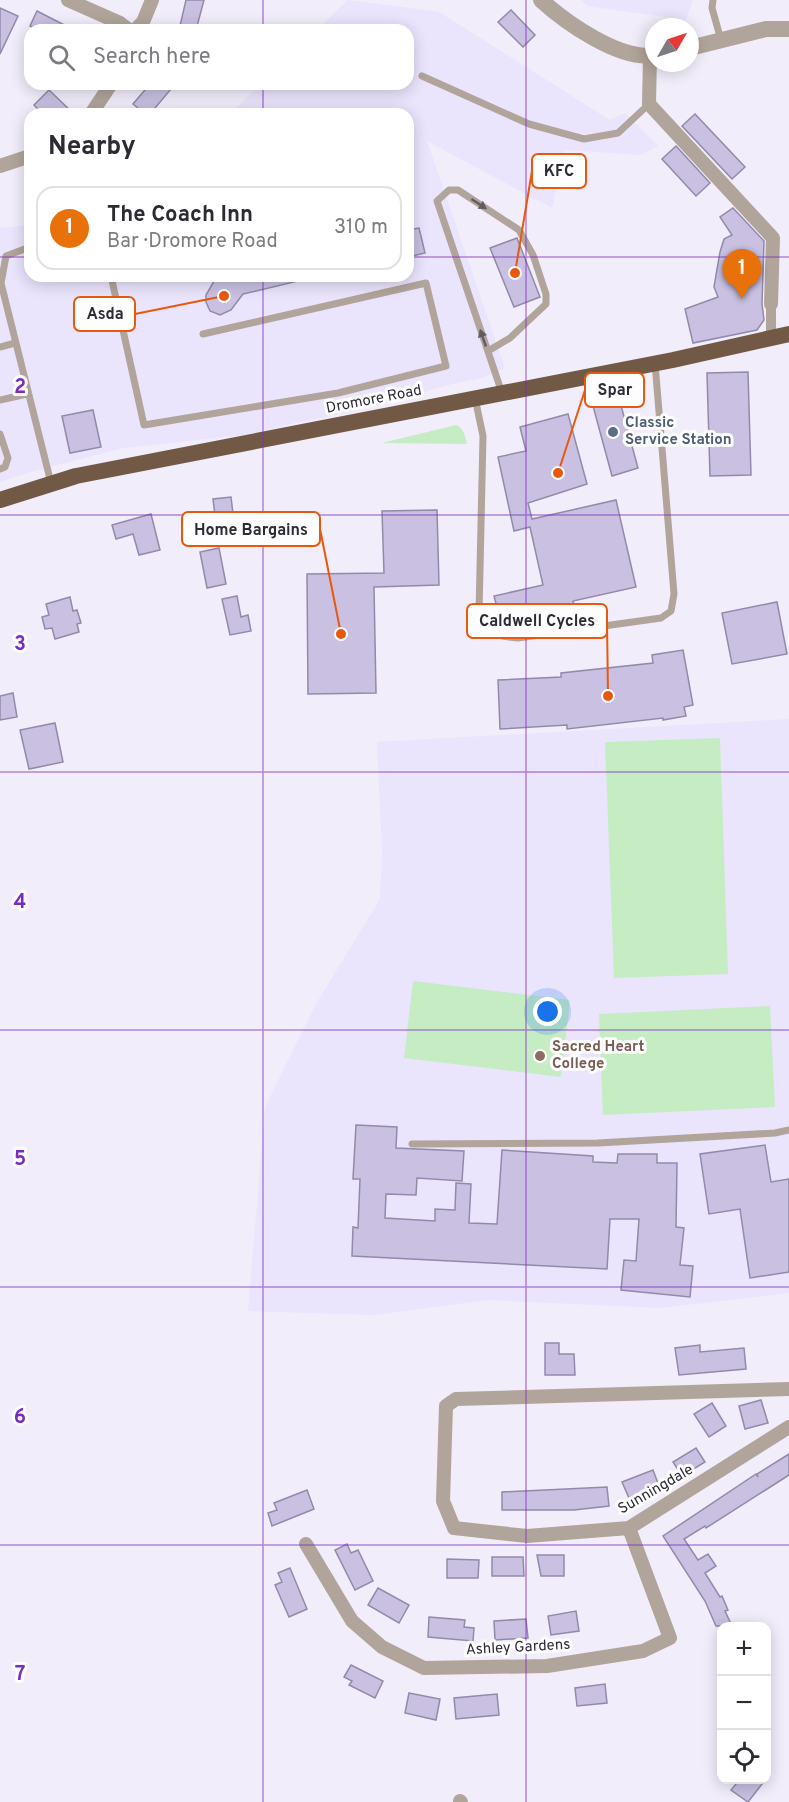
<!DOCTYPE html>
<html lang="en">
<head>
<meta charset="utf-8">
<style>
	:root { --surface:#fff; --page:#f7f7f7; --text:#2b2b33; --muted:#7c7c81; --line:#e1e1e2; --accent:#a3042d }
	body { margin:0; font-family:Overpass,sans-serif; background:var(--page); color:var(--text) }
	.controls { position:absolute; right:18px; bottom:18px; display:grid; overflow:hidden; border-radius:12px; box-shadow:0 3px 15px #0003 }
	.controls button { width:54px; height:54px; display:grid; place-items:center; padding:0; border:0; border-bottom:2px solid var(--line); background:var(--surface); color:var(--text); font:30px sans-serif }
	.compass { position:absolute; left:645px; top:18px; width:54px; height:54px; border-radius:50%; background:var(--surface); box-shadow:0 3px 15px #0003; rotate:51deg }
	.you { position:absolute; left:548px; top:1012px; width:21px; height:21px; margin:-15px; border:4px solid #fff; border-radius:50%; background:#1a73e8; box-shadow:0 0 0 9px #1a73e833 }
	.badge { display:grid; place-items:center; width:39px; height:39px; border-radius:50%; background:var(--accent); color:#fff; font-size:20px; font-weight:700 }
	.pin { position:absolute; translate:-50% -50px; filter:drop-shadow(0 2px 3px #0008) }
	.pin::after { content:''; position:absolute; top:32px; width:21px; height:18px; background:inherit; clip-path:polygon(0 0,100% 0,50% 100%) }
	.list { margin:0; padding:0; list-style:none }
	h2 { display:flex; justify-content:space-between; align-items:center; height:78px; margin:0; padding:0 24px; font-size:26px }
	h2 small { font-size:20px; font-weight:400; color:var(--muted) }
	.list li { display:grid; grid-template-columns:39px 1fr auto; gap:18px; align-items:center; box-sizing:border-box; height:84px; margin:0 12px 12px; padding:0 12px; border:2px solid var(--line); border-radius:18px }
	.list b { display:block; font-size:22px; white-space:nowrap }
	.list p { margin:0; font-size:20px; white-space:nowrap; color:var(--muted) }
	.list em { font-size:20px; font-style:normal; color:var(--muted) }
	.icon { flex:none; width:33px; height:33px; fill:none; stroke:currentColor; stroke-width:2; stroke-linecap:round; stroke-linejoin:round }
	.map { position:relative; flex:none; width:789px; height:1802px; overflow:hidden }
	.search { position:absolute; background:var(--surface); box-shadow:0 3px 15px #0003; left:24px; top:24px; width:390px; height:66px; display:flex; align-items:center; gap:15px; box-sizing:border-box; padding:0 21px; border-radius:18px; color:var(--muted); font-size:22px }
	.panel { position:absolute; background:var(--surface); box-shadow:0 3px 15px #0003; left:24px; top:108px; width:390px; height:174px; border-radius:18px }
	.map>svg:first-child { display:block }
</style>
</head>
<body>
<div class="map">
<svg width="789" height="1802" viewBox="0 0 789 1802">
	<rect width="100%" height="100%" fill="#f1edfb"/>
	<!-- built -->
	<g fill="#eae4fd">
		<polygon points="348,0 439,12 610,120 625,113 658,146 640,155 565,150 552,208 427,141 505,368 483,378 456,383 350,412 295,423 244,435 123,448 27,473 0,482 0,228 30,225 30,276 408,276 408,114 230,114 261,84 408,84 408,30 317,30"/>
		<polygon points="582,0 693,0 686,20 587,6"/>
		<polygon points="789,719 789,1293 660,1308 487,1300 375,1315 248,1311 265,1107 316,1004 380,899 382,852 377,742"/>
	</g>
	<!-- green -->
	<g fill="#c6ecc4">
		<path d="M456,425C464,428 465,437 467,444L382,443Z"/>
		<polygon points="720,738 728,974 614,978 605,742"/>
		<polygon points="413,981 570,1000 561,1077 404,1058"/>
		<polygon points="770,1006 775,1107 603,1115 599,1014"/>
	</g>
	<!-- building -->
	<g fill="#c9c0e2" stroke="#928aaa" stroke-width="1.5">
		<polygon points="186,0 204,0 196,30 179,30"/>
		<polygon points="0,8 18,16 0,54"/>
		<polygon points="511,10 535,35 523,47 498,22"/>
		<polygon points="37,11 74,30 37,30 30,26"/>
		<polygon points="150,84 164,84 171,89 150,114 145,114 133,104"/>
		<polygon points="49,90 74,114 43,114 34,105"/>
		<polygon points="695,114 745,167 732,179 682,126"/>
		<polygon points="676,146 710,183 696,196 662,159"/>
		<polygon points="733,208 764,241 762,304 764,320 757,330 693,343 685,309 718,297 714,287 720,252 724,239 732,235 720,217"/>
		<polygon points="419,228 425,253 408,257 408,230"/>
		<polygon points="517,238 540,297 514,307 490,248"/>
		<polygon points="217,276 297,276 298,281 243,294 231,310 220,315 210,311 206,302 206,295"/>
		<polygon points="748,372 751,475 710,476 707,373"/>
		<polygon points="616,387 638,468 612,476 590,395"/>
		<polygon points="93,410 101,447 70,453 62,416"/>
		<polygon points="568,414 587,484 528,503 532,519 616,500 636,587 573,601 577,615 551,621 549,612 509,621 498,611 494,596 543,585 530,527 514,531 498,457 526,451 520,427"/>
		<polygon points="231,497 235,530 217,532 213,499"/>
		<polygon points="437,510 439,585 374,587 376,693 308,694 307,574 384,573 382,511"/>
		<polygon points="151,514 160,550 139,555 133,534 116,539 112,525"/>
		<polygon points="219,548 226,584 207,588 200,552"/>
		<polygon points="237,596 241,617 248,615 251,631 230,635 222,599"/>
		<polygon points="70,597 73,611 77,610 81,623 77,624 79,632 55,639 52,628 45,629 42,617 49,615 46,604"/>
		<polygon points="777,602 787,654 732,664 722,613"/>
		<polygon points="683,650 693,705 684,707 686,716 663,720 663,718 567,729 567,725 500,729 498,680 561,677 561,673 653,663 652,655"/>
		<polygon points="13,693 17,717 0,720 0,696"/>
		<polygon points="55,723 63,762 29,769 20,730"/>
		<polygon points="356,1125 397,1127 396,1148 464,1151 462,1181 417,1178 416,1195 386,1194 385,1218 435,1221 435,1209 455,1210 456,1183 471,1184 469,1223 497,1224 502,1150 593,1156 593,1162 617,1163 618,1154 657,1154 657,1163 677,1163 676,1227 684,1228 680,1265 693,1266 690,1297 621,1290 624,1260 636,1261 639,1219 610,1219 607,1269 352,1256 353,1227 358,1228 360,1179 353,1179"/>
		<polygon points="765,1145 771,1182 789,1179 789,1272 750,1278 740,1209 709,1214 700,1154"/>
		<polygon points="545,1343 559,1343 559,1354 574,1354 575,1375 545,1375"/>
		<polygon points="700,1345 700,1352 744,1348 746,1369 679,1375 675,1348"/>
		<polygon points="761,1400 768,1423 745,1429 739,1406"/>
		<polygon points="712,1403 726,1426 709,1437 694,1414"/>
		<polygon points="696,1448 705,1462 682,1476 673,1462"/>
		<polygon points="789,1454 789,1475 706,1528 705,1526 684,1539 698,1560 708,1554 716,1566 705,1573 720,1597 722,1596 728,1610 725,1611 732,1626 716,1626 705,1601 663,1536 756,1474 758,1477 757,1474"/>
		<polygon points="653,1470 659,1486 629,1498 622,1482"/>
		<polygon points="607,1487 609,1506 574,1510 502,1510 502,1492"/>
		<polygon points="307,1490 314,1509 272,1526 268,1513 277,1510 274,1503"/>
		<polygon points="347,1544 351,1553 358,1550 373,1581 355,1590 335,1550"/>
		<polygon points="537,1555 564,1555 564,1576 541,1576"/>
		<polygon points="492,1557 523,1557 524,1576 492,1576"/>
		<polygon points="447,1559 479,1560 478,1578 447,1578"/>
		<polygon points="290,1568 307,1609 289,1617 275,1585 282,1582 278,1573"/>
		<polygon points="378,1588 409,1605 399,1623 368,1605"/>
		<polygon points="576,1611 579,1631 551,1635 548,1616"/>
		<polygon points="429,1617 465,1620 464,1627 474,1628 473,1641 428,1637"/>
		<polygon points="526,1619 528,1638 495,1640 494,1621"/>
		<polygon points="351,1665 383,1681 375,1698 349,1685 352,1681 344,1677"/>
		<polygon points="605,1684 607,1703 577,1706 575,1688"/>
		<polygon points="409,1693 440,1699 436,1720 405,1713"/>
		<polygon points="497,1694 499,1715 456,1719 454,1698"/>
		<polygon points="740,1779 766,1779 748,1802 731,1790"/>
	</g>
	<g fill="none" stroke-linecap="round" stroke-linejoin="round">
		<!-- service -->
		<g stroke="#b1a49a" stroke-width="7">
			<polyline points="713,0 712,8 721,40"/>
			<polyline points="422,76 529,124 584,139 618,133 649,104"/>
			<polyline points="30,247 6,256 1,283 51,483"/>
			<polyline points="111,276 144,425 338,393 446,366 426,283 203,334"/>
			<polyline points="0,347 15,343"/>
			<polyline points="488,351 510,338 546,304 546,294 533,255 519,230 458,190 449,190 437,201 502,393"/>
			<path d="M475,398L483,436L479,613C488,635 495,636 518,638L661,618L671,611L674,594L655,363"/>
			<polyline points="0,400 27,394"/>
			<polyline points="0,434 8,458 5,467 0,469"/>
			<polyline points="412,1144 598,1143 775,1133 789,1130"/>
		</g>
		<!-- pedestrian -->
		<polyline stroke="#b1a49a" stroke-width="10" points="771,339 771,304"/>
		<!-- minor -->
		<g stroke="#b1a49a" stroke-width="14">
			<polyline points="68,0 120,23 129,30"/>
			<polyline points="135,30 143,22 152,0"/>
			<polyline points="650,56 649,104 773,238 771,304"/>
			<polyline points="91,114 111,84"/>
			<polyline points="0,166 30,156"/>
			<polyline points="789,1389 456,1399 446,1406 443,1501 454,1528 527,1536 629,1528 789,1427"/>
			<polyline points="306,1544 352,1621 382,1647 424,1668 547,1666 643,1651 670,1638 629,1528"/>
			<polyline points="460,1801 461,1802"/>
		</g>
		<!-- tertiary -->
		<g stroke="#b1a49a" stroke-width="16">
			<path d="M541,0C565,22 620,61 654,55"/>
			<polyline points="690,48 766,29 789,29"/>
		</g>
		<!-- trunk -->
		<polyline stroke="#725946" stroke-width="16" points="0,500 76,476 673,360 789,334"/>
	</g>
	<!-- one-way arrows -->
	<defs><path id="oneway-solid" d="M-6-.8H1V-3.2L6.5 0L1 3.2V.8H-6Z" transform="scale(1.5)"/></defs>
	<g fill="#625b5f">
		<use href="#oneway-solid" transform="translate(479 204) rotate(33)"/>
		<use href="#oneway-solid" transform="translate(483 338) rotate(-109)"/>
	</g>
	<!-- grid -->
	<path fill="none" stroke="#7b2cbf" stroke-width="1.5" stroke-opacity="0.55" d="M263,0V30M526,0V1802M263,84V114M0,257H30M408,257H789M263,276V1802M0,515H789M0,772H789M0,1030H789M0,1287H789M0,1545H789"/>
	<!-- markers -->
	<circle fill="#5c6f8a" stroke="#fdfdfd" stroke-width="2" cx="613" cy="432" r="6"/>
	<circle fill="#8d6e63" stroke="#fdfdfd" stroke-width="2" cx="540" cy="1056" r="6"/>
	<g text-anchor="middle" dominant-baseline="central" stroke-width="6" stroke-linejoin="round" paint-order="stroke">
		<!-- street labels -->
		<g font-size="15" fill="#2e2b38" stroke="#fdfdfd">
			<text transform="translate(374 400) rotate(-11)">Dromore Road</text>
			<text transform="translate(656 1490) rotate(-30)">Sunningdale</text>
			<text transform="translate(518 1648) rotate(-3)">Ashley Gardens</text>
		</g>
		<!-- service labels -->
		<g font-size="15" font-weight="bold" fill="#4e5e75" stroke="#fdfdfd" text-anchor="start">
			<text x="625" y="423">Classic<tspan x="625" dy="17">Service Station</tspan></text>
		</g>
		<!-- education labels -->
		<g font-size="15" font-weight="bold" fill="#785e54" stroke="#fdfdfd" text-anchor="start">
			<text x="552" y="1047">Sacred Heart<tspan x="552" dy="17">College</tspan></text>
		</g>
	</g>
	<g font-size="20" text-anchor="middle" font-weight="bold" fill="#7b2cbf" stroke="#fdfdfd" stroke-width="6" stroke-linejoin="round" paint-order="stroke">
		<text x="20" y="393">2</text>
		<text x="20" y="650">3</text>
		<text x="20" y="908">4</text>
		<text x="20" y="1165">5</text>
		<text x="20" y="1423">6</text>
		<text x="20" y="1680">7</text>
	</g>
	<!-- callouts -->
	<path fill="none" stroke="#e8590c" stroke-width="2" d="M515 273L532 171M224 296L135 314M558 473L585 390M341 634L320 529M608 696L607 621"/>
	<g fill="#e8590c" stroke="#fdfdfd" stroke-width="2">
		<circle cx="515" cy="273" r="6"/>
		<circle cx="224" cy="296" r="6"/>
		<circle cx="558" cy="473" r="6"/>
		<circle cx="341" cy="634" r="6"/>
		<circle cx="608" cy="696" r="6"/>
	</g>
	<g fill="#fdfdfd" stroke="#e8590c" stroke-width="2">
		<rect x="532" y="154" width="54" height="34" rx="6"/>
		<rect x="74" y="297" width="61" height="34" rx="6"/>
		<rect x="585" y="373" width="59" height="34" rx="6"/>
		<rect x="182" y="512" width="138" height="34" rx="6"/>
		<rect x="467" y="604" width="140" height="34" rx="6"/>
	</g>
	<g font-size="16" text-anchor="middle" font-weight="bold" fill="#2e2b38">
		<text x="559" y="176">KFC</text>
		<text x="105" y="319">Asda</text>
		<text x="615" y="395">Spar</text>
		<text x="251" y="535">Home Bargains</text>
		<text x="537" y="626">Caldwell Cycles</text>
	</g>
</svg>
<div class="controls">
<button>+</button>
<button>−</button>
<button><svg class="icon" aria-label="locate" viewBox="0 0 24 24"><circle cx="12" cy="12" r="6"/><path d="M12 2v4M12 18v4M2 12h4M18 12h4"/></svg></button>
</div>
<svg class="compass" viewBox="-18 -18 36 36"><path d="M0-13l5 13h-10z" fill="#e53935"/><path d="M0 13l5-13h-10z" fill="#7c7c81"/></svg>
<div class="you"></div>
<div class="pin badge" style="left:742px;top:299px;background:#e8710a">1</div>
<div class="search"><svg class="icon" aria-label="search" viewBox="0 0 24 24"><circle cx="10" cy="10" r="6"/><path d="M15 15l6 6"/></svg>Search here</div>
<section class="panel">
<h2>Nearby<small></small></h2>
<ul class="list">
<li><span class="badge" style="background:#e8710a">1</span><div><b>The Coach Inn</b><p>Bar · Dromore Road</p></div><em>310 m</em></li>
</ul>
</section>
</div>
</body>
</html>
